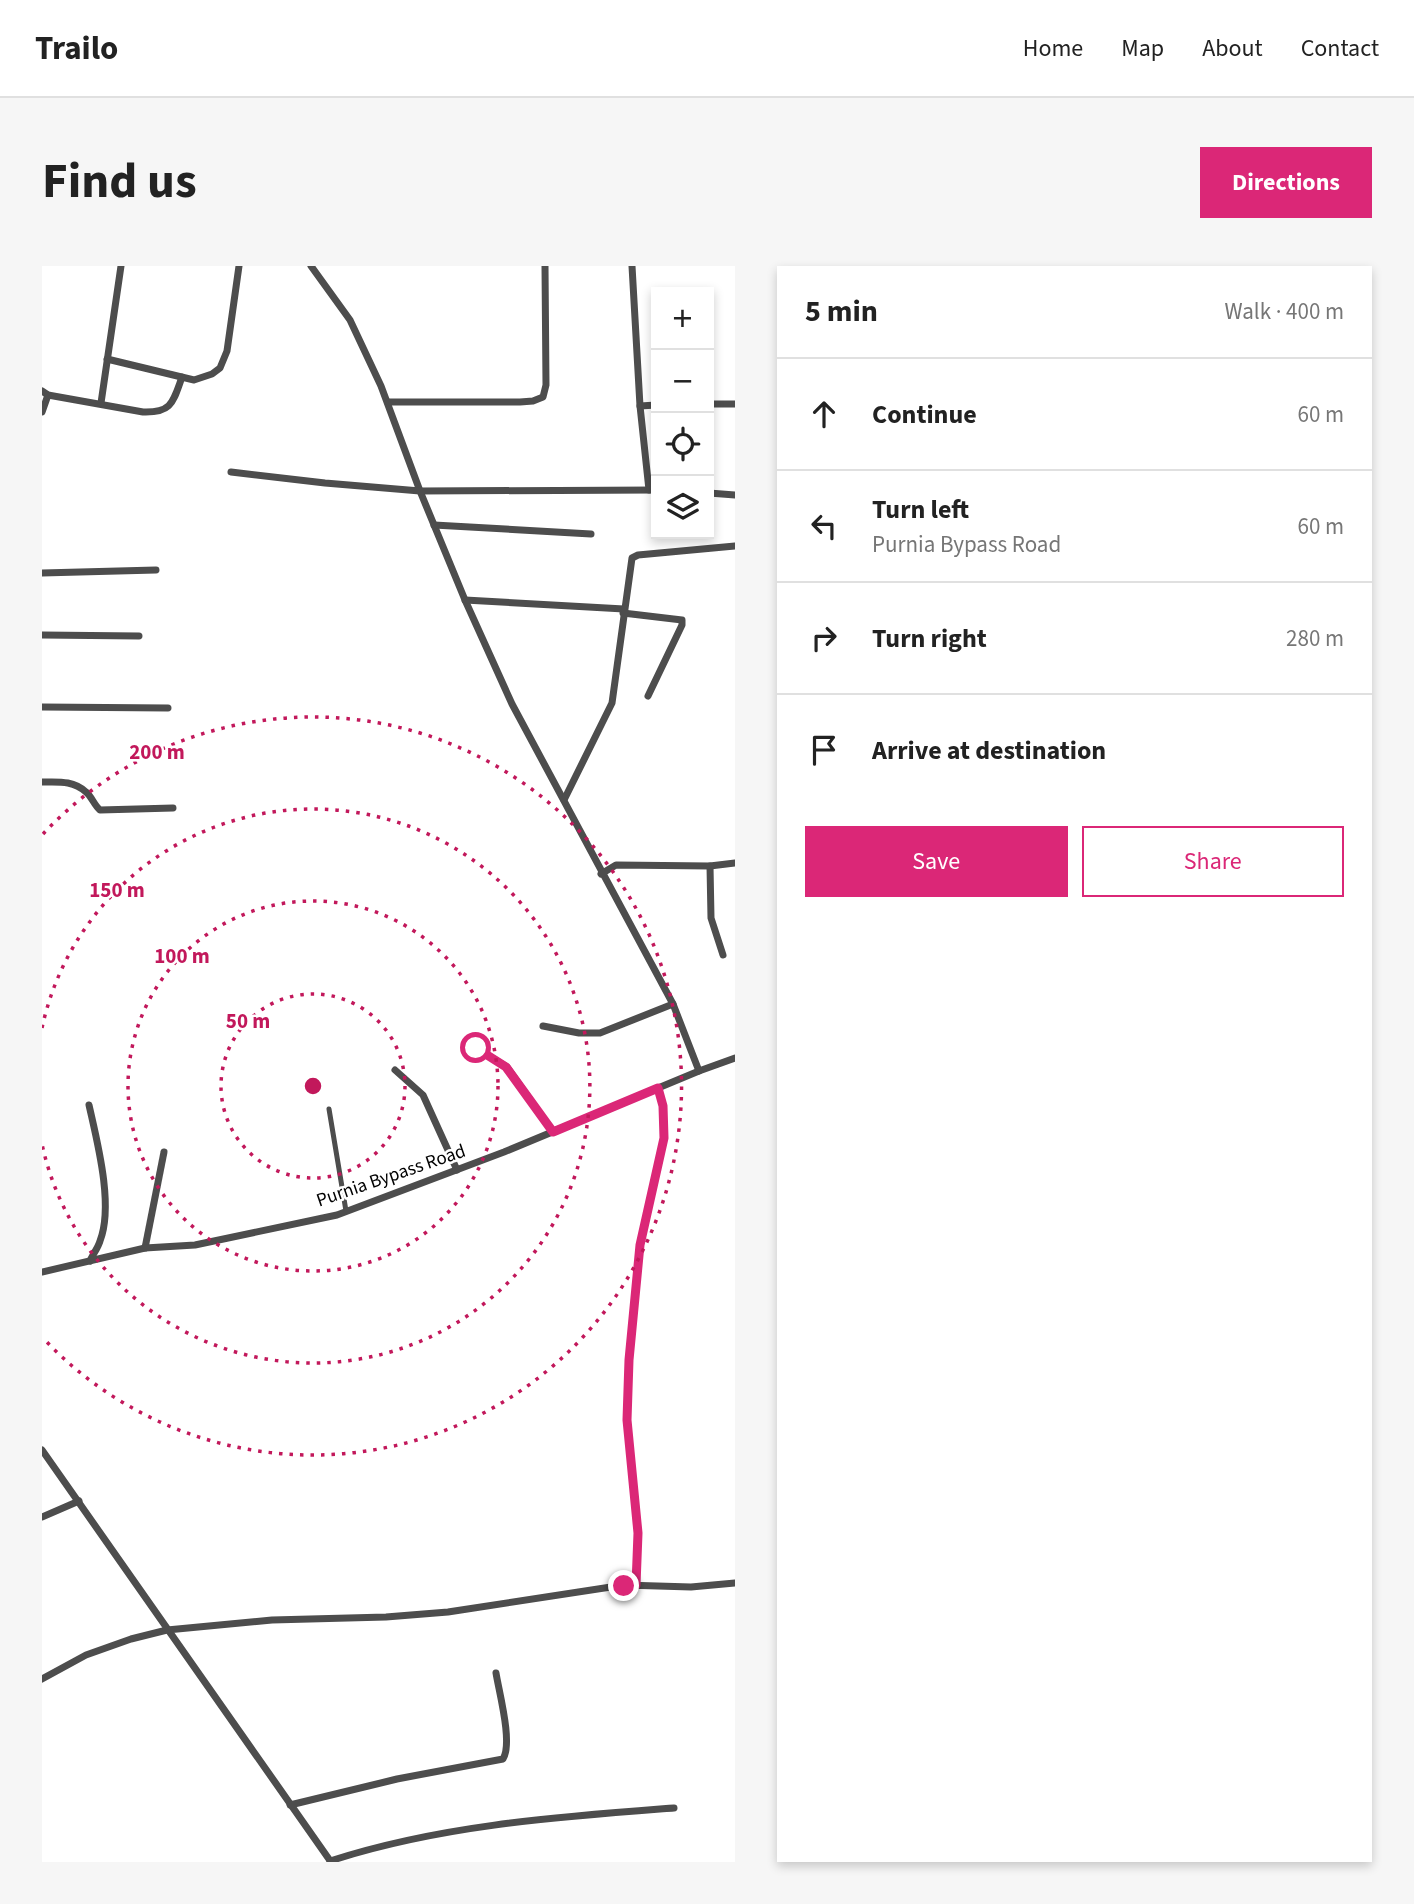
<!DOCTYPE html>
<html lang="en">
<head>
<meta charset="utf-8">
<style>
	:root { --surface:#fff; --page:#f6f6f6; --text:#222; --muted:#767676; --line:#e0e0e0; --accent:#db2777 }
	body { margin:0; font-family:"Source Sans 3",sans-serif; background:var(--page); color:var(--text) }
	.controls { position:absolute; right:21px; top:21px; display:grid; overflow:hidden; border-radius:0px; box-shadow:0 4px 10px #0003 }
	.controls button { width:63px; height:63px; display:grid; place-items:center; padding:0; border:0; border-bottom:2px solid var(--line); background:var(--surface); color:var(--text); font:35px sans-serif }
	.stop { position:absolute; width:21px; height:21px; margin:-16px; border:5px solid #db2777; border-radius:50%; background:#fff }
	.stop.end { background:#db2777; border-color:#fff; box-shadow:0 2px 7px #0008 }
	.list { margin:0; padding:0; list-style:none }
	h2 { display:flex; justify-content:space-between; align-items:center; height:91px; margin:0; padding:0 28px; font-size:30px }
	h2 small { font-size:23px; font-weight:400; color:var(--muted) }
	.list li { display:grid; grid-template-columns:46px 1fr auto; gap:21px; align-items:center; box-sizing:border-box; height:112px; padding:0 28px; border-top:2px solid var(--line) }
	.list b { display:block; font-size:26px; white-space:nowrap }
	.list p { margin:0; font-size:23px; white-space:nowrap; color:var(--muted) }
	.list em { font-size:23px; font-style:normal; color:var(--muted) }
	.actions { display:flex; gap:14px; padding:21px 28px }
	.actions a { flex:1; padding:16px 0; border:2px solid var(--accent); border-radius:0px; text-align:center; font-size:24px; color:var(--accent) }
	.actions .main { background:var(--accent); color:#fff }
	.icon { flex:none; width:38px; height:38px; fill:none; stroke:currentColor; stroke-width:2; stroke-linecap:round; stroke-linejoin:round }
	.map { position:relative; flex:none; width:693px; height:1596px; overflow:hidden; border-radius:0px }
	header { display:flex; align-items:center; gap:42px; box-sizing:border-box; height:98px; padding:0 35px; background:var(--surface); border-bottom:2px solid var(--line) }
	header strong { font-size:33px }
	nav { display:flex; gap:38px; margin-inline-start:auto; font-size:24px }
	.intro { display:flex; align-items:center; justify-content:space-between; box-sizing:border-box; height:168px; padding:0 42px }
	h1 { margin:0; font-size:49px }
	.button { padding:18px 32px; border-radius:0px; background:var(--accent); color:#fff; font-size:24px; font-weight:700 }
	main { display:flex; gap:42px; padding:0 42px }
	aside { flex:1; background:var(--surface); border-radius:0px; box-shadow:0 4px 10px #0003 }
	.map>svg:first-child { display:block }
</style>
</head>
<body>
<header>
<strong>Trailo</strong>
<nav><a>Home</a><a>Map</a><a>About</a><a>Contact</a></nav>
</header>
<div class="intro"><h1>Find us</h1><a class="button">Directions</a></div>
<main>
<div class="map">
<svg width="693" height="1596" viewBox="0 0 693 1596">
	<rect width="100%" height="100%" fill="#fff"/>
	<g fill="none" stroke-linecap="round" stroke-linejoin="round">
		<!-- lane -->
		<polyline stroke="#4d4d4d" stroke-width="5" points="287,843 304,945"/>
		<!-- street -->
		<g stroke="#4d4d4d" stroke-width="7">
			<polyline points="269,0 308,54 339,120 378,225 423,334 470,438 631,738 657,805"/>
			<polyline points="590,0 598,140 607,224"/>
			<polyline points="65,93 152,114 170,108 178,102 185,85 197,0"/>
			<path d="M0,125L6,129L101,146C130,147 131,136 140,111"/>
			<polyline points="347,136 478,136 491,135 501,131 504,119 503,0"/>
			<polyline points="59,137 79,0"/>
			<polyline points="667,138 693,138"/>
			<polyline points="598,140 614,139"/>
			<polyline points="0,146 6,129"/>
			<polyline points="189,206 283,217 378,225 614,224"/>
			<polyline points="667,227 693,229"/>
			<polyline points="392,259 549,268"/>
			<polyline points="0,307 114,304"/>
			<polyline points="423,334 582,343"/>
			<polyline points="581,347 640,354 640,359 606,430"/>
			<polyline points="0,369 97,370"/>
			<polyline points="0,441 126,442"/>
			<path d="M0,516C16,516 31,514 44,526C50,531 52,539 58,544L131,542"/>
			<polyline points="522,534 570,437 590,292 596,289 693,280"/>
			<polyline points="668,600 669,652 681,689"/>
			<polyline points="559,608 574,599 668,600 693,597"/>
			<polyline points="501,760 537,767 558,767 631,738"/>
			<polyline points="434,782 465,801 511,866"/>
			<polyline points="353,804 381,829 415,904"/>
			<path d="M47,839C55,875 72,939 58,975C56,982 51,988 48,995"/>
			<polyline points="103,982 122,886"/>
			<polyline points="0,1006 103,982 153,979 295,949 462,886 657,805 693,792"/>
			<polyline points="0,1184 289,1596"/>
			<polyline points="0,1251 37,1235"/>
			<polyline points="594,1319 596,1267 585,1154 587,1094 598,979 622,872 621,840 616,822"/>
			<polyline points="0,1413 44,1389 89,1373 125,1364 230,1354 344,1351 406,1346 582,1319 649,1321 693,1317"/>
			<path d="M248,1539L355,1513L461,1493C471,1477 457,1426 454,1407"/>
			<path d="M288,1595C399,1559 515,1551 632,1542"/>
		</g>
	</g>
	<g fill="none" stroke-linecap="round" stroke-linejoin="round">
		<!-- route -->
		<polyline stroke="#db2777" stroke-width="9" points="434,782 464,801 511,866 616,822 621,840 622,872 598,979 587,1094 585,1154 596,1267 594,1319 582,1320"/>
	</g>
	<!-- distance rings -->
	<g fill="none" stroke="#c2185b" stroke-width="3.5" stroke-dasharray="3.5 7">
		<circle cx="271" cy="820" r="92"/>
		<circle cx="271" cy="820" r="185"/>
		<path d="M0 762A277 277 0 1 1 0 878"/>
		<path d="M1 568A369 369 0 1 1 1 1072"/>
	</g>
	<g text-anchor="middle" dominant-baseline="central" stroke-width="5" stroke-linejoin="round" paint-order="stroke">
		<!-- street labels -->
		<g font-size="19" fill="#000" stroke="#fff">
			<text transform="translate(349 910) rotate(-19)">Purnia Bypass Road</text>
		</g>
	</g>
	<circle cx="271" cy="820" r="10" fill="#c2185b" stroke="#fff" stroke-width="3.5"/>
	<g font-size="21" text-anchor="middle" font-weight="bold" fill="#c2185b" stroke="#fff" stroke-width="5" stroke-linejoin="round" paint-order="stroke">
		<text x="115" y="493">200 m</text>
		<text x="75" y="631">150 m</text>
		<text x="140" y="697">100 m</text>
		<text x="206" y="762">50 m</text>
	</g>
</svg>
<div class="controls">
<button>+</button>
<button>−</button>
<button><svg class="icon" aria-label="locate" viewBox="0 0 24 24"><circle cx="12" cy="12" r="6"/><path d="M12 2v4M12 18v4M2 12h4M18 12h4"/></svg></button>
<button><svg class="icon" aria-label="layers" viewBox="0 0 24 24"><path d="M12 4l9 5-9 5-9-5zM3 14l9 5 9-5"/></svg></button>
</div>
<div class="stop" style="left:434px;top:782px"></div>
<div class="stop end" style="left:582px;top:1320px"></div>
</div>
<aside>
<h2>5 min<small>Walk · 400 m</small></h2>
<ul class="list">
<li><svg class="icon" aria-label="ahead" viewBox="0 0 24 24"><path d="M12 20V5M6 11l6-6 6 6"/></svg><div><b>Continue</b></div><em>60 m</em></li>
<li><svg class="icon" aria-label="left" viewBox="0 0 24 24"><path d="M17 20v-9H6M10 6l-5 5 5 5"/></svg><div><b>Turn left</b><p>Purnia Bypass Road</p></div><em>60 m</em></li>
<li><svg class="icon" aria-label="right" viewBox="0 0 24 24"><path d="M7 20v-9h11M14 6l5 5-5 5"/></svg><div><b>Turn right</b></div><em>280 m</em></li>
<li><svg class="icon" aria-label="arrive" viewBox="0 0 24 24"><path d="M6 21V4h12l-3 4 3 4H6"/></svg><div><b>Arrive at destination</b></div></li>
</ul>
<div class="actions"><a class="main">Save</a><a>Share</a></div>
</aside>
</main>
</body>
</html>
